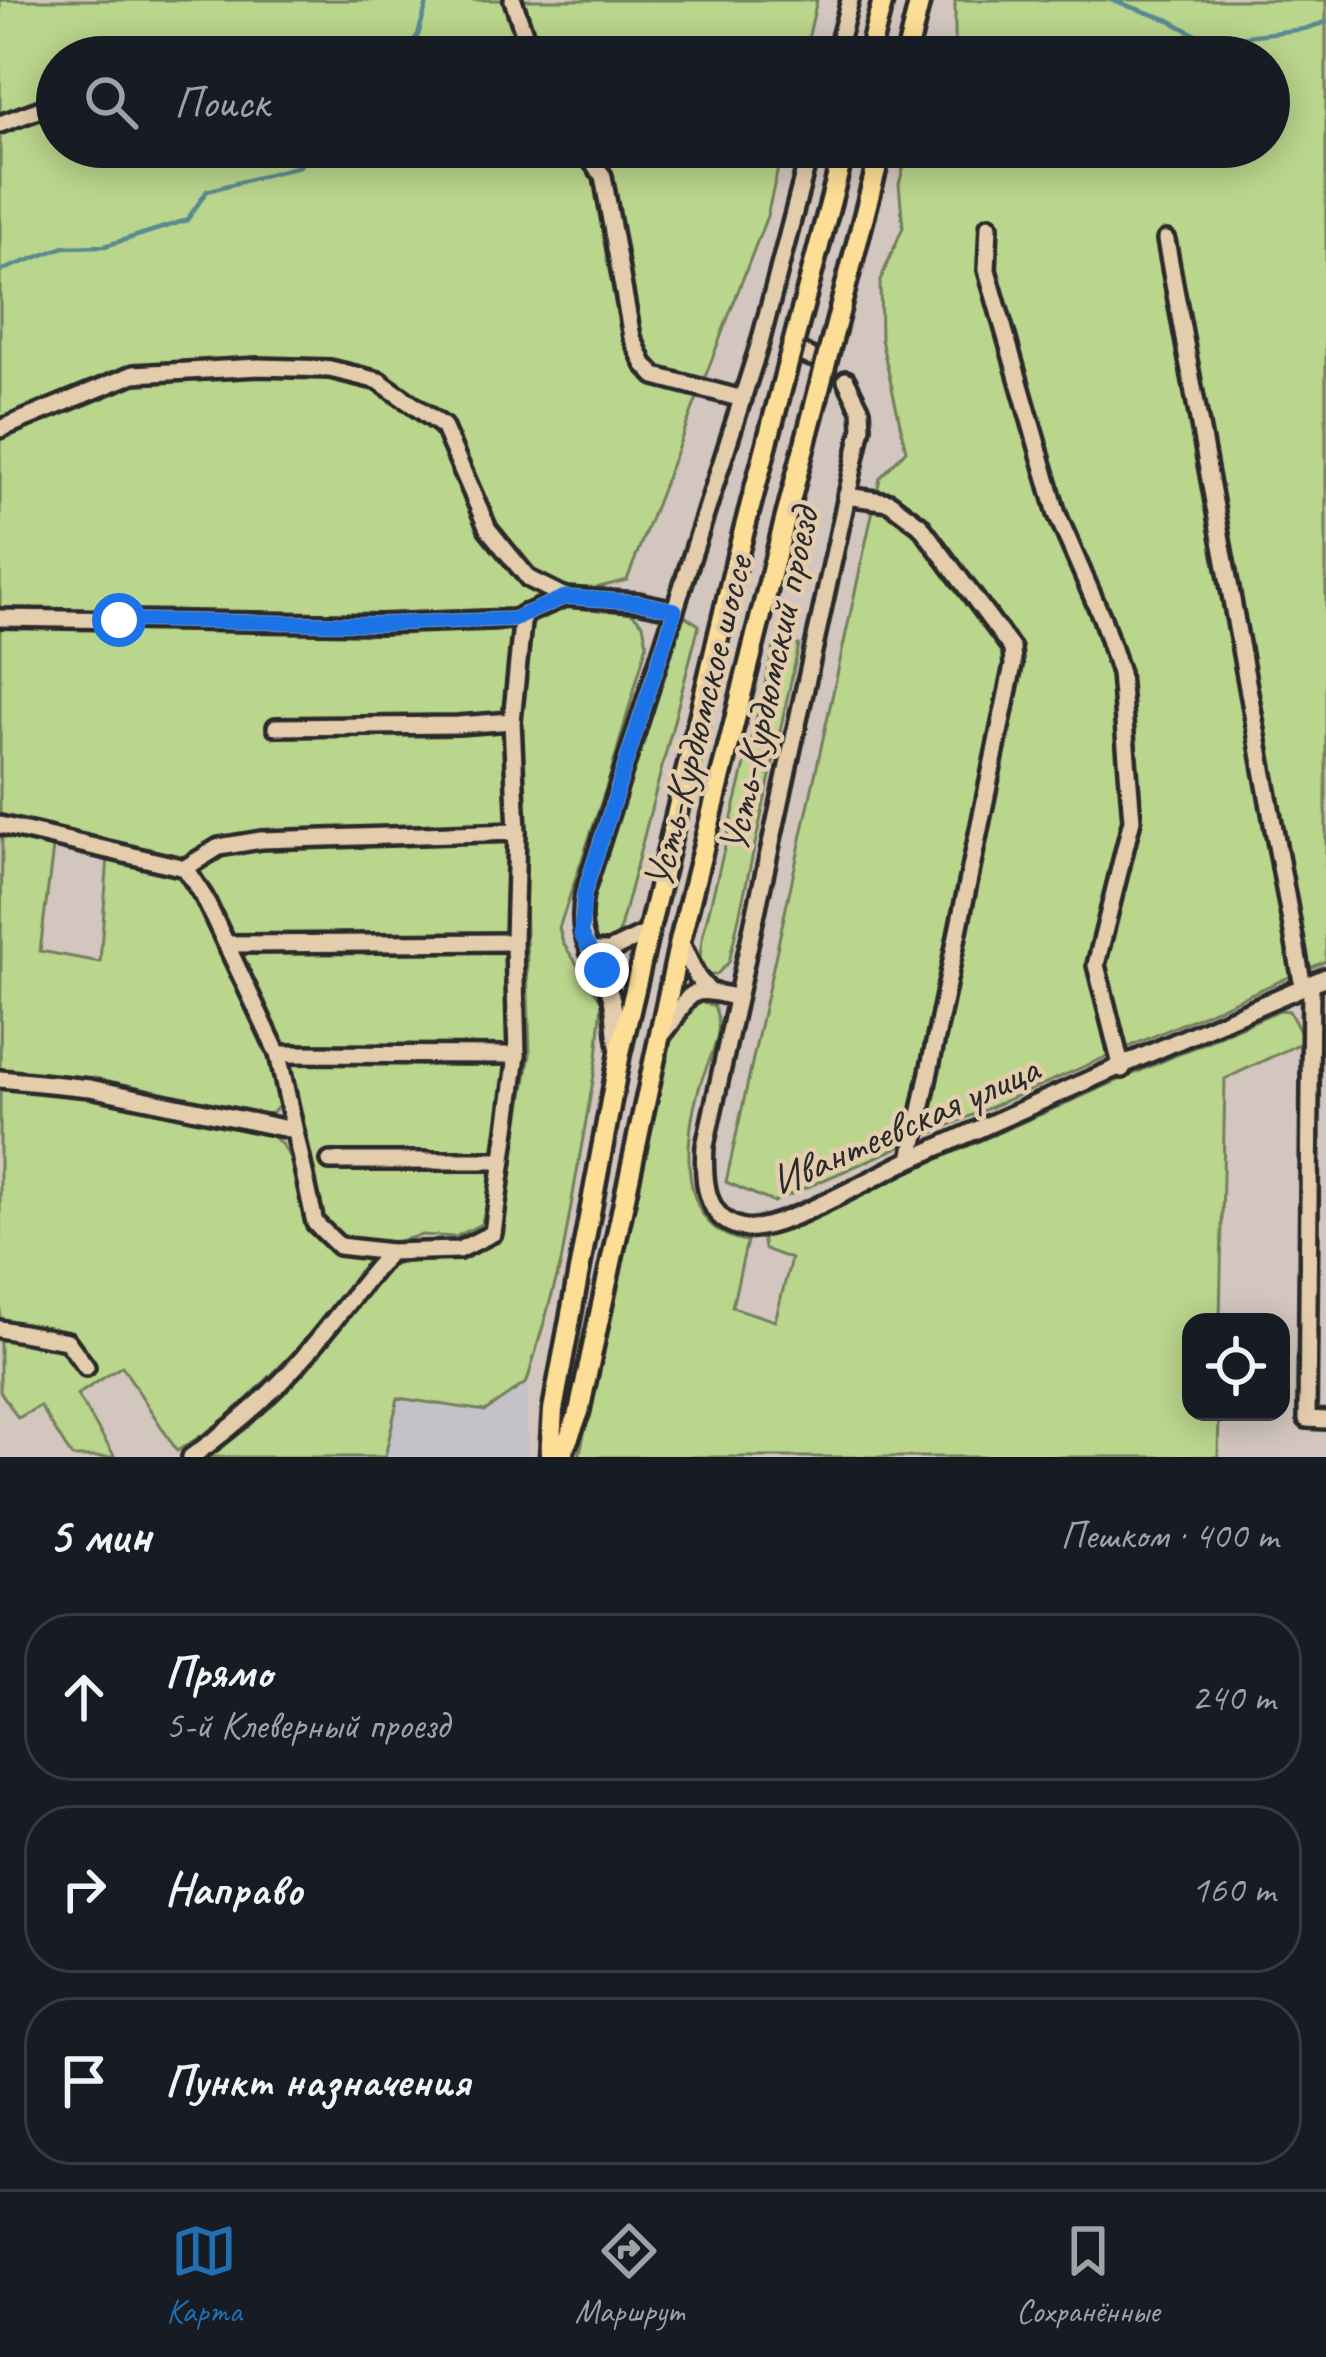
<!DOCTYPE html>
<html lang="ru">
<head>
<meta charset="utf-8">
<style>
	:root { --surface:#171b24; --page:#20242c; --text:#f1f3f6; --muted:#9ea1a6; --line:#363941; --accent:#1f6fb2 }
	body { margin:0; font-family:Caveat,sans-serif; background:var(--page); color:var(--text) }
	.controls { position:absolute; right:36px; bottom:36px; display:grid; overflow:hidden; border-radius:24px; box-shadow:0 6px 30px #0003 }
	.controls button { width:108px; height:108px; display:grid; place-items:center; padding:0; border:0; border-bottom:3px solid var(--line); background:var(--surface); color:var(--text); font:60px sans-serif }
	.stop { position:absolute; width:36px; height:36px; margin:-27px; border:9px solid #1a73e8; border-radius:50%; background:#fff }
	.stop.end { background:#1a73e8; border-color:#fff; box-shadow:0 3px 12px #0008 }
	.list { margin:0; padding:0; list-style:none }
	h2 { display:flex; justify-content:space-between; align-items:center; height:156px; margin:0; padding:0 48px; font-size:51px }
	h2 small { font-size:39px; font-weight:400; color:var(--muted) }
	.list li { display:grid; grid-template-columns:78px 1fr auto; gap:36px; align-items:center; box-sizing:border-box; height:168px; margin:0 24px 24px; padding:0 24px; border:3px solid var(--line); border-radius:48px }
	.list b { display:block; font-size:45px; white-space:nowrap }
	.list p { margin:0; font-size:39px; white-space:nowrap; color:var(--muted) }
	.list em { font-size:39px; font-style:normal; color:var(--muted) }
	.icon { flex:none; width:66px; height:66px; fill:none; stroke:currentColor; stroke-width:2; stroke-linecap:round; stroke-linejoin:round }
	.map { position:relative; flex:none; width:1326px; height:1457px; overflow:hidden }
	.search { position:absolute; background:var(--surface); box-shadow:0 6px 30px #0003; left:36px; right:36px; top:36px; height:132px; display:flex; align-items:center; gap:30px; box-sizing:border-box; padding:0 42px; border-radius:66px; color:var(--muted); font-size:45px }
	.sheet { height:732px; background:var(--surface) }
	nav { display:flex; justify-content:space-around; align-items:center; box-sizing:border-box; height:168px; border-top:3px solid var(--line); background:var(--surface); font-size:33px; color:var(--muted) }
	nav a { display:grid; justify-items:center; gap:6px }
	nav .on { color:var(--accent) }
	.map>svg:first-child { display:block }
</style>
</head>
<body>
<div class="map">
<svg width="1326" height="1457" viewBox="0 0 1326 1457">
	<rect width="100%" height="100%" fill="#d2c6be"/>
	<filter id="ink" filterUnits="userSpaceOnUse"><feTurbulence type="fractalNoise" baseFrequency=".00833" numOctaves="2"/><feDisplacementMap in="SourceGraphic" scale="24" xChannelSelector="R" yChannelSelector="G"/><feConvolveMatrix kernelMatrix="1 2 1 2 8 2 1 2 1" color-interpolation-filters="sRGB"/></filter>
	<g filter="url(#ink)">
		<!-- built -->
		<polygon fill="#c5c1c9" points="527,1382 527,1457 385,1457 398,1398 507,1397"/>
		<!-- green -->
		<g fill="#bad58c" stroke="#72805c" stroke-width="3">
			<polygon points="0,0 817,0 804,57 57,57 57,147 783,147 767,216 627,580 514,609 507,1064 492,1187 481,1224 455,1237 422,1235 391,1243 346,1240 322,1219 283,1048 270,1054 282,1090 282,1103 272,1113 257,1115 168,1095 0,1069 2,832 53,848 40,951 100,962 108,857 169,872 163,856 0,818"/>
			<polygon points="955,0 1326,0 1326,961 773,1202 726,1182 880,478 906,450 881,339 880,281 903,227 899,184 909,147 1269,147 1269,57 944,57 955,43"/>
			<polygon points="563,605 632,613 643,624 647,644 610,776 559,928 563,943 602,1002 597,1058 561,1263 527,1382 485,1411 398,1398 385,1457 202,1457 231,1436 323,1349 375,1279 395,1264 462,1256 500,1236 530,1054 519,720 530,629 536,620"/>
			<polygon points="680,613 699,625 618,936 612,943 596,943 591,936 591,898"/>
			<polygon points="775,643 799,645 729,962 716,975 708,975 699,967 702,939"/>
			<path d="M696,999L714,1006C727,1036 708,1057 700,1085C684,1137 675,1231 747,1241L732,1307L775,1321L791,1259L764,1249L762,1236L1280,1010L1289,1011L1305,1041L1225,1079L1220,1322H1191V1412H1219L1218,1457H579L670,1043L674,1026Z"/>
			<path d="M0,1084C48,1089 256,1113 281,1144C307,1175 293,1230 334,1251C344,1256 358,1254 369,1259V1267L309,1337L226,1420L177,1451L122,1366L77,1395L115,1457H72L40,1406L18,1418L0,1391Z"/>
		</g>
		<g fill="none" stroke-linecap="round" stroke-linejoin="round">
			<!-- stream -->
			<g stroke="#5a8a91" stroke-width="4.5">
				<polyline points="1111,0 1169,20 1207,41 1304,29 1326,22"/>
				<polyline points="401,57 418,35 428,0"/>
				<polyline points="0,271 64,247 105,246 187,220 207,191 299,166 323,147"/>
			</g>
			<defs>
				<g id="minor">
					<polyline points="513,0 532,57"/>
					<polyline points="835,57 850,0"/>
					<polyline points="0,124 57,103"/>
					<polyline points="581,147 603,176 632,337 644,364 655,376 743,399"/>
					<polyline points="989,226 987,270 1057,514 1102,618 1120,673 1132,820 1096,965 1122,1069"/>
					<polyline points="1166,240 1303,987"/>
					<polyline points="804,354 811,357"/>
					<path d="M846,380L861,410L862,427L705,1146C703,1178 704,1221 744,1228C777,1234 877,1175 912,1159C1050,1097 1188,1036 1326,977"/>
					<polyline points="0,429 134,374 259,367 330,369 379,381 443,426 488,529 529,579 565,597"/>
					<polyline points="846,496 889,502 920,525 1012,649 1013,665 911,1159"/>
					<polyline points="0,618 380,624 514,619 565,597 638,602 675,610"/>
					<polyline points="276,727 458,725 512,721"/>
					<polyline points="0,825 185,868 204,897 278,1054 315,1223 339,1246 390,1252 459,1250 493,1233 517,1055 514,942 517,832 512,721 523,614"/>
					<polyline points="185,868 219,847 261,840 517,832"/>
					<polyline points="680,941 697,977 708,990"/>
					<polyline points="227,944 514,942"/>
					<polyline points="589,951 609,951 649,932"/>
					<polyline points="1311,983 1307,1419 1326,1420"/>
					<path d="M661,1036C694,999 678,981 737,998"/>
					<path d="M620,1053C613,1034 617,1015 611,996C596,950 575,947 584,894L760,343L811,147"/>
					<polyline points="278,1054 517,1055"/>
					<polyline points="0,1079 90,1088 293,1130"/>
					<polyline points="330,1161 503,1161"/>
					<polyline points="0,1329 67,1341 86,1367"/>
					<path d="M191,1457C237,1425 282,1385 317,1341C342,1311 363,1281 390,1252"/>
				</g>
				<g id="major">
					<polyline points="868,57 883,0"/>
					<polyline points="906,57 920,0"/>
					<polyline points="550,1457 553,1410 620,1053 737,557"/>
					<polyline points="561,1457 579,1412 680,941 773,567"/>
				</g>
			</defs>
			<!-- minor casing -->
			<use href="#minor" stroke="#2b2b2b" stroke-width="24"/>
			<!-- major casing -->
			<use href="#major" stroke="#2b2b2b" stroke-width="27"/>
			<!-- minor -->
			<use href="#minor" stroke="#e4cdad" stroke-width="15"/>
			<!-- major -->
			<use href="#major" stroke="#fdde96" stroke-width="18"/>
			<defs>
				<g id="major-bridge">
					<polyline points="737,557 845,147"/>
					<polyline points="773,567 882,147"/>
				</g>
			</defs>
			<!-- major-bridge casing -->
			<use href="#major-bridge" stroke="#2b2b2b" stroke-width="27" stroke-linecap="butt"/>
			<!-- major-bridge -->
			<use href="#major-bridge" stroke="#fdde96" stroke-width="18"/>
		</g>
	</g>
	<g fill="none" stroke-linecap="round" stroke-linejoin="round" filter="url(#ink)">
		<!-- route -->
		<polyline stroke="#1a73e8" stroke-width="15" points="119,620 380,624 514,619 565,597 638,602 675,610 584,894 581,935 602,970"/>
	</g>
	<g text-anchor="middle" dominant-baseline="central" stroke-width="9" stroke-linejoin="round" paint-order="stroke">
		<!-- street labels -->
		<g font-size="42" fill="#2b2b2b" stroke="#e4cdad">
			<text transform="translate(769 680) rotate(-78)">Усть-Курдюмский проезд</text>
			<text transform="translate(698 722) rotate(-76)">Усть-Курдюмское шоссе</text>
			<text transform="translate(905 1125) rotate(-24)">Ивантеевская улица</text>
		</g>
	</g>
</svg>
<div class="controls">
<button><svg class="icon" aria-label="locate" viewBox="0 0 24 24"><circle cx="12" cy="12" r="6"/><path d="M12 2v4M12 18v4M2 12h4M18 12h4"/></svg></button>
</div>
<div class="stop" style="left:119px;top:620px"></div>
<div class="stop end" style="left:602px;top:970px"></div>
<div class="search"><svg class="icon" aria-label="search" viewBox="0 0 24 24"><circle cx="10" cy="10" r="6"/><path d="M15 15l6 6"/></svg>Поиск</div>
</div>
<section class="sheet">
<h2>5 мин<small>Пешком · 400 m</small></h2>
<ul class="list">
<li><svg class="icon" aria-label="ahead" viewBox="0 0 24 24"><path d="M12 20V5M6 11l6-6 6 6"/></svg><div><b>Прямо</b><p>5-й Клеверный проезд</p></div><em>240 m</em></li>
<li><svg class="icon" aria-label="right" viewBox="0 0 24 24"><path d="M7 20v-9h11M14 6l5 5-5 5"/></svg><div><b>Направо</b></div><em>160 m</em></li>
<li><svg class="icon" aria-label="arrive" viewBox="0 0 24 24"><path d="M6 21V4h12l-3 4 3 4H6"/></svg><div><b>Пункт назначения</b></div></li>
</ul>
</section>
<nav>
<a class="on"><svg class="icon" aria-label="map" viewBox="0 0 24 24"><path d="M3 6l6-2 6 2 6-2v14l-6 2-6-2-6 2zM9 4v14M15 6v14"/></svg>Карта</a>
<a><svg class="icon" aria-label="directions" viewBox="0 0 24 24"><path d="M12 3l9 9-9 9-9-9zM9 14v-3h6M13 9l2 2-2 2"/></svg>Маршрут</a>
<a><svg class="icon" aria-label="saved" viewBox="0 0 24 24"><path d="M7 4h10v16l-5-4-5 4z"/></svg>Сохранённые</a>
</nav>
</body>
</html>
